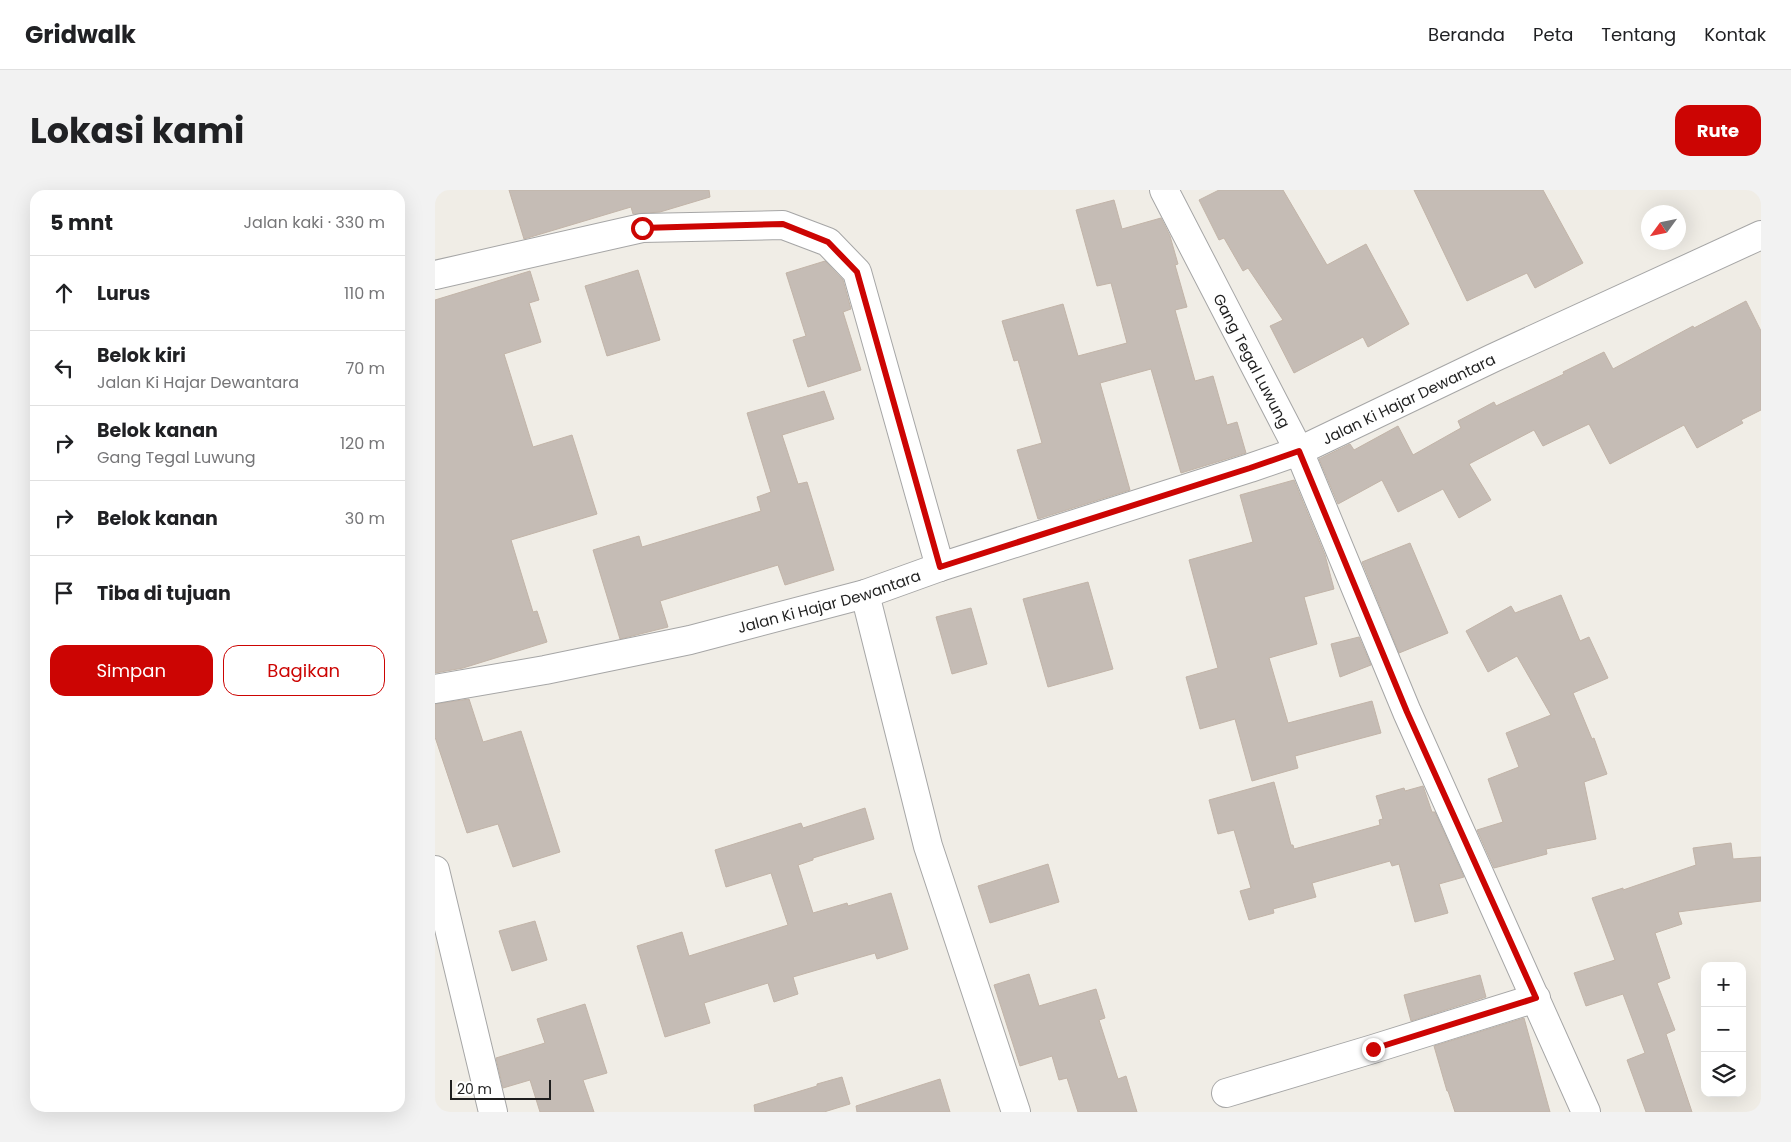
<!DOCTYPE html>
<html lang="id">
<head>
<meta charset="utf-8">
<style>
	:root { --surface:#fff; --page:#f2f2f2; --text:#202124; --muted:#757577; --line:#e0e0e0; --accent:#cc0503 }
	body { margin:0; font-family:Poppins,sans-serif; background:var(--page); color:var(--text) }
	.controls { position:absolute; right:15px; bottom:15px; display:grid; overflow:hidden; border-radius:10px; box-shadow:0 5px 20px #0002 }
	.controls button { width:45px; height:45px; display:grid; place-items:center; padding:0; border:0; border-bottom:1px solid var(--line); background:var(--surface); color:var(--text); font:25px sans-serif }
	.compass { position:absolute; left:1206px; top:15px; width:45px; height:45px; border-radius:50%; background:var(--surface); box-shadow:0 5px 20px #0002; rotate:237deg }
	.scale { position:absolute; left:15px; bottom:12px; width:101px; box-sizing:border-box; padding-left:5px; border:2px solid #1f1f1f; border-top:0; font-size:14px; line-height:18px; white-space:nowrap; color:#1f1f1f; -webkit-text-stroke:4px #fff; paint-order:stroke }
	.stop { position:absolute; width:15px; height:15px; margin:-11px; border:4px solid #cc0503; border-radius:50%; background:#fff }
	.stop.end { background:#cc0503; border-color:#fff; box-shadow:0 1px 5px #0008 }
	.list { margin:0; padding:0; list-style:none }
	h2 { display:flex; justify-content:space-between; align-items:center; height:65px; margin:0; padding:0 20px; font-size:21px }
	h2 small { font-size:16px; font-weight:400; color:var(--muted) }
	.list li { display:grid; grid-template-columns:32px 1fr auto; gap:15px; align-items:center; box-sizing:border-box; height:75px; padding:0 20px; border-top:1px solid var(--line) }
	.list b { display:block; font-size:19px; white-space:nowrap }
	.list p { margin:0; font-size:16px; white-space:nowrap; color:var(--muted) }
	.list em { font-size:16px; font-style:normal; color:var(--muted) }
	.actions { display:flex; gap:10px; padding:15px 20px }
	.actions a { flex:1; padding:11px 0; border:1px solid var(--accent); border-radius:15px; text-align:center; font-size:18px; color:var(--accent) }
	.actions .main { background:var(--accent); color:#fff }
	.icon { flex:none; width:28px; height:28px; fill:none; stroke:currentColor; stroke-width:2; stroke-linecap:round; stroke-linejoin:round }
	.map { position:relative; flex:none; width:1326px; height:922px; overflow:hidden; border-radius:15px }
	header { display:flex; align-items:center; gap:30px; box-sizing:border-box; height:70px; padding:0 25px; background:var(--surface); border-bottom:1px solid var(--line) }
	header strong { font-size:24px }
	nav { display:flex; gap:28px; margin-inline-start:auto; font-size:18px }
	.intro { display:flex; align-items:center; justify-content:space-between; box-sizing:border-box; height:120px; padding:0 30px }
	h1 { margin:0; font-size:35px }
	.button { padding:12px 22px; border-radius:15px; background:var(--accent); color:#fff; font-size:18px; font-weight:700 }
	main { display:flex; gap:30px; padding:0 30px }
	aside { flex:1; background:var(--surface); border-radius:15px; box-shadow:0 5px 20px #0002 }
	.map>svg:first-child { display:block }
</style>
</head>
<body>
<header>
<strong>Gridwalk</strong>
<nav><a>Beranda</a><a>Peta</a><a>Tentang</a><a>Kontak</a></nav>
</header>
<div class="intro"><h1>Lokasi kami</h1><a class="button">Rute</a></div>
<main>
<aside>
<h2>5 mnt<small>Jalan kaki · 330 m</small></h2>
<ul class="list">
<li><svg class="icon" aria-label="ahead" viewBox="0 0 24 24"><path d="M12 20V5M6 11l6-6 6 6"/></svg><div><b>Lurus</b></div><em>110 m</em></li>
<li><svg class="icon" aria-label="left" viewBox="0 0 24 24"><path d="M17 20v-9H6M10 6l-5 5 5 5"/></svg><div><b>Belok kiri</b><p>Jalan Ki Hajar Dewantara</p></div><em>70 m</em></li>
<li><svg class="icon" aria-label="right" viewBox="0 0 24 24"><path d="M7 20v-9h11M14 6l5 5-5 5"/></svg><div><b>Belok kanan</b><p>Gang Tegal Luwung</p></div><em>120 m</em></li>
<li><svg class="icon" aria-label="right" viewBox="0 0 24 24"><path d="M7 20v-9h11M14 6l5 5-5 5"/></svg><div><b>Belok kanan</b></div><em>30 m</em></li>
<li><svg class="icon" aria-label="arrive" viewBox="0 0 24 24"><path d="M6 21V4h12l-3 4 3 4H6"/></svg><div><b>Tiba di tujuan</b></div></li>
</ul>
<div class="actions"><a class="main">Simpan</a><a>Bagikan</a></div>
</aside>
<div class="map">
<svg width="1326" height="922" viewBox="0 0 1326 922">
	<rect width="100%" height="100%" fill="#f0ede6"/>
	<!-- building -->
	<g fill="#c5bcb5" stroke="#c2b4a8">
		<polygon points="74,0 274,0 275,7 225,22 198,24 196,17 89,49"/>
		<polygon points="784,0 848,0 892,75 931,54 974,134 933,157 928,147 859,183 835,136 848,130 813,78 808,81 789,48 784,50 764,10"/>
		<polygon points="979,0 1108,0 1148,73 1100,98 1092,83 1032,111"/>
		<polygon points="679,10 687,39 726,28 735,46 743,74 740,75 752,117 740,120 760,191 778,186 792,235 802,232 811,263 746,283 716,179 665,193 695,300 603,329 582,260 607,253 583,170 579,171 567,131 628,114 643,166 692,153 676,93 662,96 641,20"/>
		<polygon points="390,71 408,90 416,119 408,122 426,180 373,197 358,150 371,146 351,83"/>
		<polygon points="203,80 225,150 172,166 150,96"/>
		<polygon points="95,81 104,110 94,113 106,152 69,164 98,257 137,245 162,324 76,350 98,422 102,421 112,452 28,478 0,483 0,110"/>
		<polygon points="1311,111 1326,141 1326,220 1306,230 1308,233 1262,258 1249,235 1175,274 1154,234 1108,256 1099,240 1034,274 1056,310 1024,328 1008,299 963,322 947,290 903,314 884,269 915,254 919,260 963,236 978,265 1026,238 1023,231 1059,212 1061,216 1129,184 1128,182 1169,162 1178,179 1258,136 1259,138"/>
		<polygon points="389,201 399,229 347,245 363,294 372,292 399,380 350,395 343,375 225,411 233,437 185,449 158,360 204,346 207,357 326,321 322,307 336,302 312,223"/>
		<polygon points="859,290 890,365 899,399 869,407 882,454 834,468 853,533 937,511 946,543 860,566 863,578 817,591 800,529 765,539 751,487 783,478 754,370 818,352 805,305"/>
		<polygon points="975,353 1013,443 964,463 927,372"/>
		<polygon points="653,392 678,479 613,497 588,409"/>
		<polygon points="1126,405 1145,451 1154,447 1173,488 1138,503 1157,549 1159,548 1172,584 1149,592 1161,649 1111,659 1112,664 1059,678 1042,640 1068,632 1053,589 1084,577 1071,543 1116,525 1082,466 1053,482 1031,441 1076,416 1080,423"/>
		<polygon points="536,418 552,474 517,484 501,427"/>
		<polygon points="924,447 936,475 905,487 896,454"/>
		<polygon points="34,509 48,552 86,541 125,662 78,677 63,634 32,643 0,547 0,514"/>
		<polygon points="839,592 856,655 858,655 859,659 945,635 944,630 948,629 941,606 969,598 970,601 988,596 997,622 1000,622 1029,687 1004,694 1013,723 980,732 964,674 957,676 955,671 877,693 881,707 838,719 839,723 814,730 805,701 816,698 799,640 783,644 774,610"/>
		<polygon points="430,618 439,649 378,668 378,670 363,675 378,723 412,713 413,716 456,703 473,759 442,769 440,763 358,787 363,804 339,812 333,793 269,813 275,833 230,847 202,756 247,742 254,766 353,735 336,683 291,697 280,660 366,633 368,638"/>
		<polygon points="1296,653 1298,669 1326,667 1326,711 1243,722 1247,734 1220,743 1235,788 1222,793 1240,840 1231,844 1257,922 1211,922 1192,870 1210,863 1188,804 1151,816 1139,783 1180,770 1157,708 1188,698 1188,700 1261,675 1258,658"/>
		<polygon points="613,674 624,712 555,733 543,696"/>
		<polygon points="100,731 112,770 77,781 64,741"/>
		<polygon points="594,784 604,816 661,799 670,828 664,830 683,889 691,886 702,922 643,922 632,888 624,890 617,866 585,876 559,795"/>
		<polygon points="1045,785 1051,807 976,831 969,805"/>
		<polygon points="150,814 172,883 148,890 159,922 105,922 95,890 68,898 61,868 110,853 102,829"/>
		<polygon points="1089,828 1115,922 1020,922 1013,901 1012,901 999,856"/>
		<polygon points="407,887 415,914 389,922 320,922 319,915 382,896 382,894"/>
		<polygon points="505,889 515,922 422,922 421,916"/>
	</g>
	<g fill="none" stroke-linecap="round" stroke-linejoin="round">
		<defs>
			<g id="minor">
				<path id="s1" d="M729,0L864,261L972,522L1151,922"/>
				<polyline points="0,85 207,38 348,35 393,52 422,82 505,377"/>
				<polyline points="430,404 493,656 581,922"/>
				<path id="s2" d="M0,499L110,480L255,450L430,404L505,377L815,278L864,261L1058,168L1326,45"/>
				<polyline points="0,680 58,922"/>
				<polyline points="791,903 938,859 1101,808"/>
			</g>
		</defs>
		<!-- minor casing -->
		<use href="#minor" stroke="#a6a6a6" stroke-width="30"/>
		<!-- minor -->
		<use href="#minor" stroke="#fff" stroke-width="28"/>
	</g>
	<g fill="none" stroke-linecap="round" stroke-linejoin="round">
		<!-- route -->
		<polyline stroke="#cc0503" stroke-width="6" points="207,38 348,34 393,52 422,82 505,377 815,278 864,261 972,522 1101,808 938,859"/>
	</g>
	<g text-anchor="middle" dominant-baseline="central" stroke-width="4" stroke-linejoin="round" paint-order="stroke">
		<!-- street labels -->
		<g font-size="15" fill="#1f1f1f" stroke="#fff">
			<text stroke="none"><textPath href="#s1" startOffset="192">Gang Tegal Luwung</textPath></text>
			<text stroke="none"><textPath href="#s2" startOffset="1019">Jalan Ki Hajar Dewantara</textPath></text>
			<text stroke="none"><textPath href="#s2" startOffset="404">Jalan Ki Hajar Dewantara</textPath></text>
		</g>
	</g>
</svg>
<div class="controls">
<button>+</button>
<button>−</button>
<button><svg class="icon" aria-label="layers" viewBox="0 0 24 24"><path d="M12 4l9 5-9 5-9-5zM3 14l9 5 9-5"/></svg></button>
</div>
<svg class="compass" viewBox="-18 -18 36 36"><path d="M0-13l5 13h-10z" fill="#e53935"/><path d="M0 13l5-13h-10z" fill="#757577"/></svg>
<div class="scale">20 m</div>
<div class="stop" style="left:207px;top:38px"></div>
<div class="stop end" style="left:938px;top:859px"></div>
</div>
</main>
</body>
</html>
